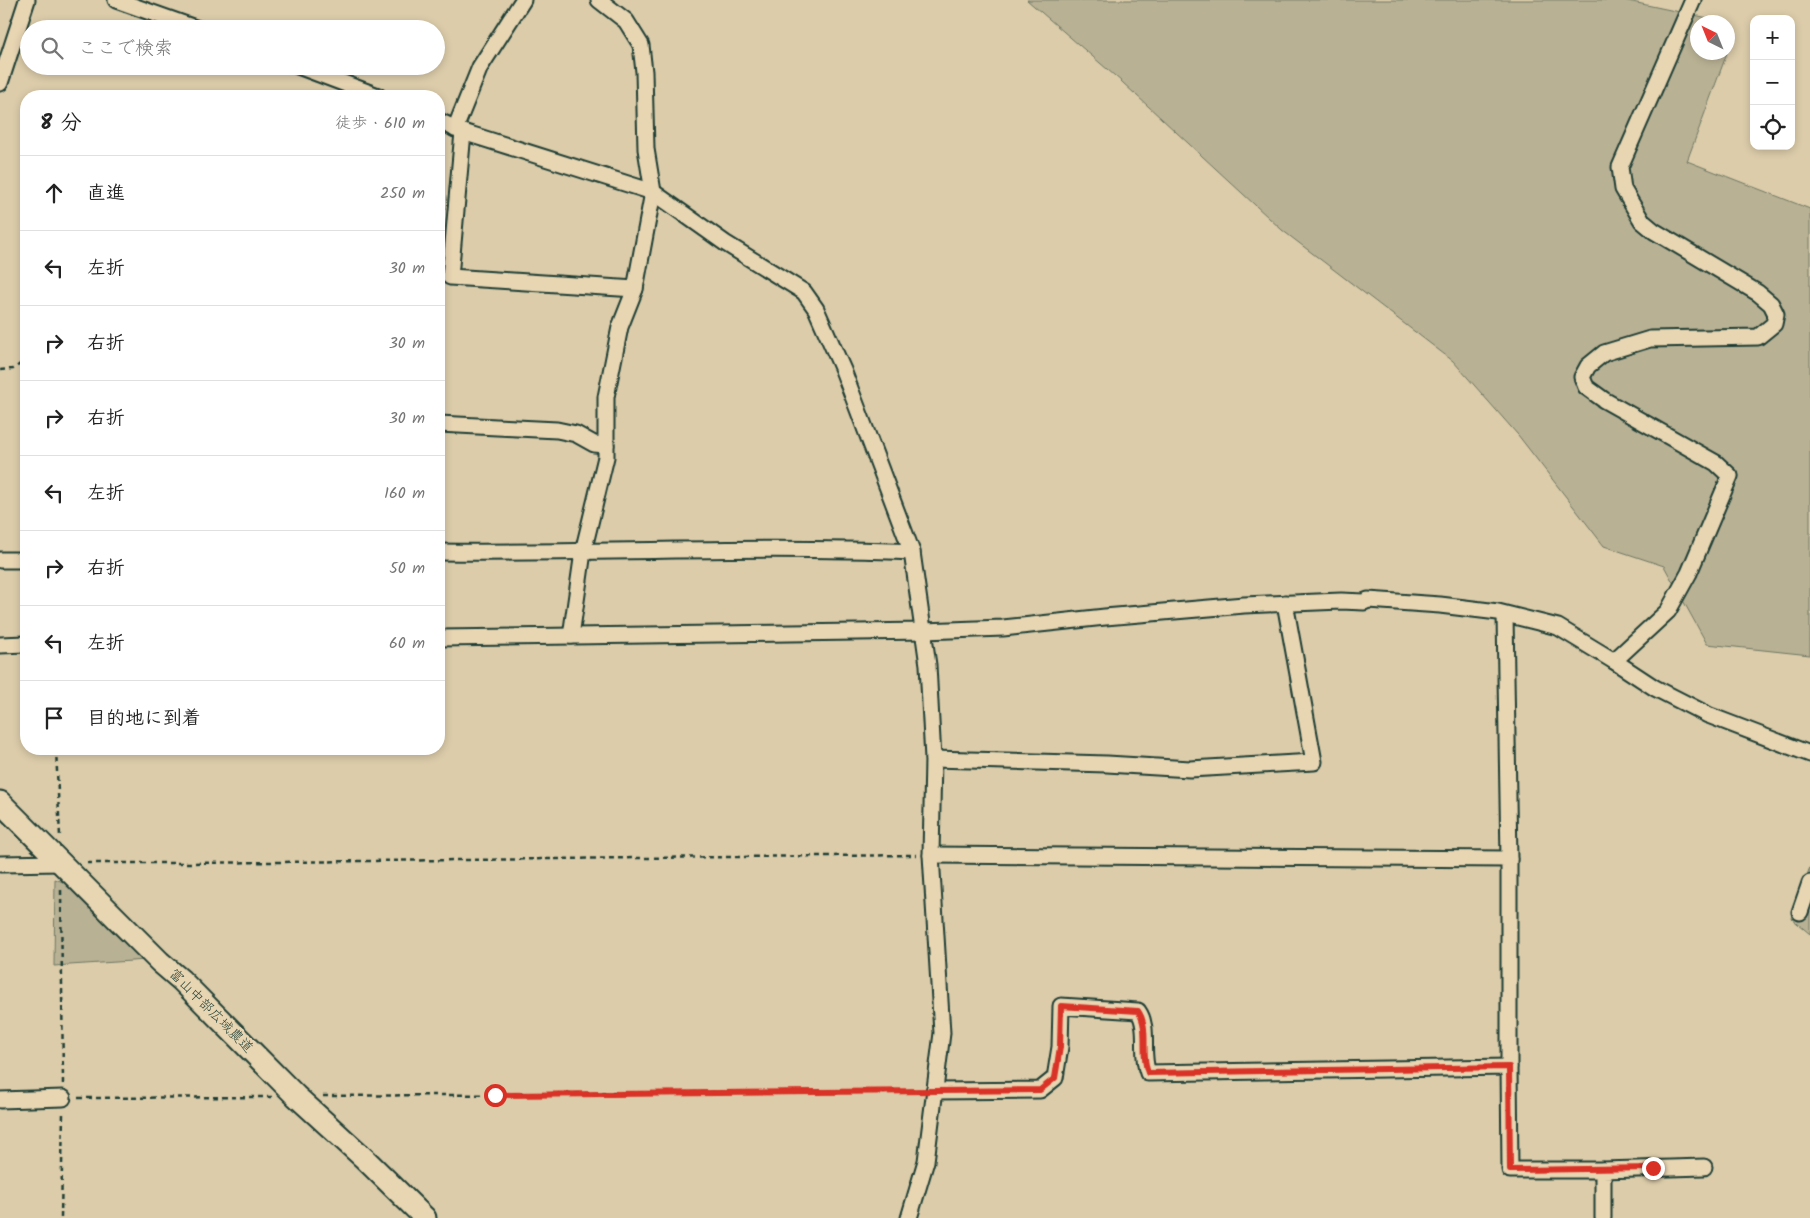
<!DOCTYPE html>
<html lang="ja">
<head>
<meta charset="utf-8">
<style>
	:root { --surface:#fff; --page:#f6f6f6; --text:#222; --muted:#767676; --line:#e0e0e0 }
	body { margin:0; font-family:Kalam,"Klee One",sans-serif; background:var(--page); color:var(--text) }
	.controls { position:absolute; right:15px; top:15px; display:grid; overflow:hidden; border-radius:10px; box-shadow:0 2px 8px #0003 }
	.controls button { width:45px; height:45px; display:grid; place-items:center; padding:0; border:0; border-bottom:1px solid var(--line); background:var(--surface); color:var(--text); font:25px sans-serif }
	.compass { position:absolute; left:1690px; top:15px; width:45px; height:45px; border-radius:50%; background:var(--surface); box-shadow:0 2px 8px #0003; rotate:317deg }
	.stop { position:absolute; width:15px; height:15px; margin:-11px; border:4px solid #d93025; border-radius:50%; background:#fff }
	.stop.end { background:#d93025; border-color:#fff; box-shadow:0 1px 5px #0008 }
	.list { margin:0; padding:0; list-style:none }
	h2 { display:flex; justify-content:space-between; align-items:center; height:65px; margin:0; padding:0 20px; font-size:21px }
	h2 small { font-size:16px; font-weight:400; color:var(--muted) }
	.list li { display:grid; grid-template-columns:32px 1fr auto; gap:15px; align-items:center; box-sizing:border-box; height:75px; padding:0 20px; border-top:1px solid var(--line) }
	.list b { display:block; font-size:19px; white-space:nowrap }
	.list em { font-size:16px; font-style:normal; color:var(--muted) }
	.icon { flex:none; width:28px; height:28px; fill:none; stroke:currentColor; stroke-width:2; stroke-linecap:round; stroke-linejoin:round }
	.map { position:relative; flex:none; width:1810px; height:1218px; overflow:hidden }
	.search { position:absolute; background:var(--surface); box-shadow:0 2px 8px #0003; left:20px; top:20px; width:425px; height:55px; display:flex; align-items:center; gap:12px; box-sizing:border-box; padding:0 18px; border-radius:28px; color:var(--muted); font-size:19px }
	.panel { position:absolute; background:var(--surface); box-shadow:0 2px 8px #0003; left:20px; top:90px; width:425px; height:665px; border-radius:20px }
	.map>svg:first-child { display:block }
</style>
</head>
<body>
<div class="map">
<svg width="1810" height="1218" viewBox="0 0 1810 1218">
	<rect width="100%" height="100%" fill="#dcccaa"/>
	<filter id="ink" filterUnits="userSpaceOnUse"><feTurbulence type="fractalNoise" baseFrequency=".02" numOctaves="2"/><feDisplacementMap in="SourceGraphic" scale="10" xChannelSelector="R" yChannelSelector="G"/><feConvolveMatrix kernelMatrix="1 2 1 2 8 2 1 2 1" color-interpolation-filters="sRGB"/></filter>
	<g filter="url(#ink)">
		<!-- green -->
		<g fill="#b9b194" stroke="#6c7764">
			<polygon points="1027,0 1623,0 1727,22 1698,22 1698,52 1727,53 1687,161 1810,209 1810,655 1707,644 1664,566 1604,546 1518,435 1453,361 1282,230 1122,82"/>
			<polygon points="1810,867 1810,934 1791,918"/>
			<polygon points="55,879 71,885 147,960 54,966"/>
		</g>
		<g fill="none" stroke-linecap="round" stroke-linejoin="round">
			<defs>
				<g id="street">
					<polyline points="116,0 198,29"/>
					<polyline points="298,66 378,96"/>
					<polyline points="0,83 27,0"/>
					<polyline points="439,121 463,132 653,192 725,243 804,292 816,309 843,370 912,552 928,665 933,759 931,855 942,1033 926,1161 909,1218"/>
					<polyline points="455,129 480,67 523,0"/>
					<polyline points="463,132 450,277 635,289"/>
					<polyline points="439,424 557,430 576,434 594,444 606,445"/>
					<path d="M439,552C596,554 754,545 912,552"/>
					<polyline points="0,560 26,560"/>
					<polyline points="1505,615 1509,859"/>
					<polyline points="571,636 583,552 606,457 606,397 620,327 635,289 653,192 646,149 644,72 641,45 626,21 599,0"/>
					<polyline points="439,638 924,631 1003,628 1105,617 1244,605 1341,601 1364,602 1368,600 1440,605 1498,612 1558,627 1614,661 1655,688 1708,715 1810,754"/>
					<polyline points="0,645 26,644"/>
					<polyline points="1614,661 1668,611 1689,573 1730,476 1716,463 1604,400 1586,387 1582,377 1588,366 1604,353 1650,339 1758,337 1774,324 1776,314 1771,304 1758,293 1654,231 1642,221 1623,189 1620,167 1693,0"/>
					<polyline points="933,759 1107,764 1190,769 1314,762 1285,603"/>
					<polyline points="931,855 1509,859 1509,1067"/>
					<polyline points="0,864 61,863"/>
					<polyline points="1800,912 1810,883"/>
					<path d="M934,1091L1040,1090L1055,1078L1060,1047L1061,1006L1138,1011C1150,1028 1140,1053 1148,1073L1509,1067L1510,1170H1603"/>
					<polyline points="0,1100 63,1098"/>
					<polyline points="1603,1218 1603,1170 1704,1167"/>
				</g>
				<polyline id="secondary" points="0,802 160,962 181,980 296,1096 365,1159 425,1218"/>
			</defs>
			<!-- street casing -->
			<use href="#street" stroke="#1f3d34" stroke-width="19"/>
			<!-- secondary casing -->
			<use href="#secondary" stroke="#1f3d34" stroke-width="25"/>
			<!-- path -->
			<g stroke="#1f3d34" stroke-width="2.5" stroke-dasharray="5 4" stroke-linecap="butt">
				<polyline points="0,370 13,369 26,360"/>
				<polyline points="56,749 60,837"/>
				<polyline points="87,863 184,863 917,855"/>
				<polyline points="61,890 63,1084"/>
				<polyline points="323,1096 920,1091"/>
				<polyline points="78,1098 272,1097"/>
				<polyline points="61,1218 63,1112"/>
			</g>
			<!-- street -->
			<use href="#street" stroke="#e8d5b2" stroke-width="15"/>
			<!-- secondary -->
			<use href="#secondary" stroke="#e8d5b2" stroke-width="21"/>
		</g>
	</g>
	<g fill="none" stroke-linecap="round" stroke-linejoin="round" filter="url(#ink)">
		<!-- route -->
		<path stroke="#d93025" stroke-width="6" d="M495,1095L1040,1090L1055,1078L1060,1047L1061,1006L1138,1011C1150,1028 1140,1053 1148,1073L1509,1067L1510,1170L1653,1168"/>
	</g>
	<g text-anchor="middle" dominant-baseline="central" stroke-width="5" stroke-linejoin="round" paint-order="stroke">
		<!-- street labels -->
		<g font-size="14" fill="#1f3d34" stroke="#e8d5b2">
			<text transform="translate(211 1011) rotate(45)">富山中部広域農道</text>
		</g>
	</g>
</svg>
<div class="controls">
<button>+</button>
<button>−</button>
<button><svg class="icon" aria-label="locate" viewBox="0 0 24 24"><circle cx="12" cy="12" r="6"/><path d="M12 2v4M12 18v4M2 12h4M18 12h4"/></svg></button>
</div>
<svg class="compass" viewBox="-18 -18 36 36"><path d="M0-13l5 13h-10z" fill="#e53935"/><path d="M0 13l5-13h-10z" fill="#767676"/></svg>
<div class="stop" style="left:495px;top:1095px"></div>
<div class="stop end" style="left:1653px;top:1168px"></div>
<div class="search"><svg class="icon" aria-label="search" viewBox="0 0 24 24"><circle cx="10" cy="10" r="6"/><path d="M15 15l6 6"/></svg>ここで検索</div>
<section class="panel">
<h2>8 分<small>徒歩 · 610 m</small></h2>
<ul class="list">
<li><svg class="icon" aria-label="ahead" viewBox="0 0 24 24"><path d="M12 20V5M6 11l6-6 6 6"/></svg><div><b>直進</b></div><em>250 m</em></li>
<li><svg class="icon" aria-label="left" viewBox="0 0 24 24"><path d="M17 20v-9H6M10 6l-5 5 5 5"/></svg><div><b>左折</b></div><em>30 m</em></li>
<li><svg class="icon" aria-label="right" viewBox="0 0 24 24"><path d="M7 20v-9h11M14 6l5 5-5 5"/></svg><div><b>右折</b></div><em>30 m</em></li>
<li><svg class="icon" aria-label="right" viewBox="0 0 24 24"><path d="M7 20v-9h11M14 6l5 5-5 5"/></svg><div><b>右折</b></div><em>30 m</em></li>
<li><svg class="icon" aria-label="left" viewBox="0 0 24 24"><path d="M17 20v-9H6M10 6l-5 5 5 5"/></svg><div><b>左折</b></div><em>160 m</em></li>
<li><svg class="icon" aria-label="right" viewBox="0 0 24 24"><path d="M7 20v-9h11M14 6l5 5-5 5"/></svg><div><b>右折</b></div><em>50 m</em></li>
<li><svg class="icon" aria-label="left" viewBox="0 0 24 24"><path d="M17 20v-9H6M10 6l-5 5 5 5"/></svg><div><b>左折</b></div><em>60 m</em></li>
<li><svg class="icon" aria-label="arrive" viewBox="0 0 24 24"><path d="M6 21V4h12l-3 4 3 4H6"/></svg><div><b>目的地に到着</b></div></li>
</ul>
</section>
</div>
</body>
</html>
